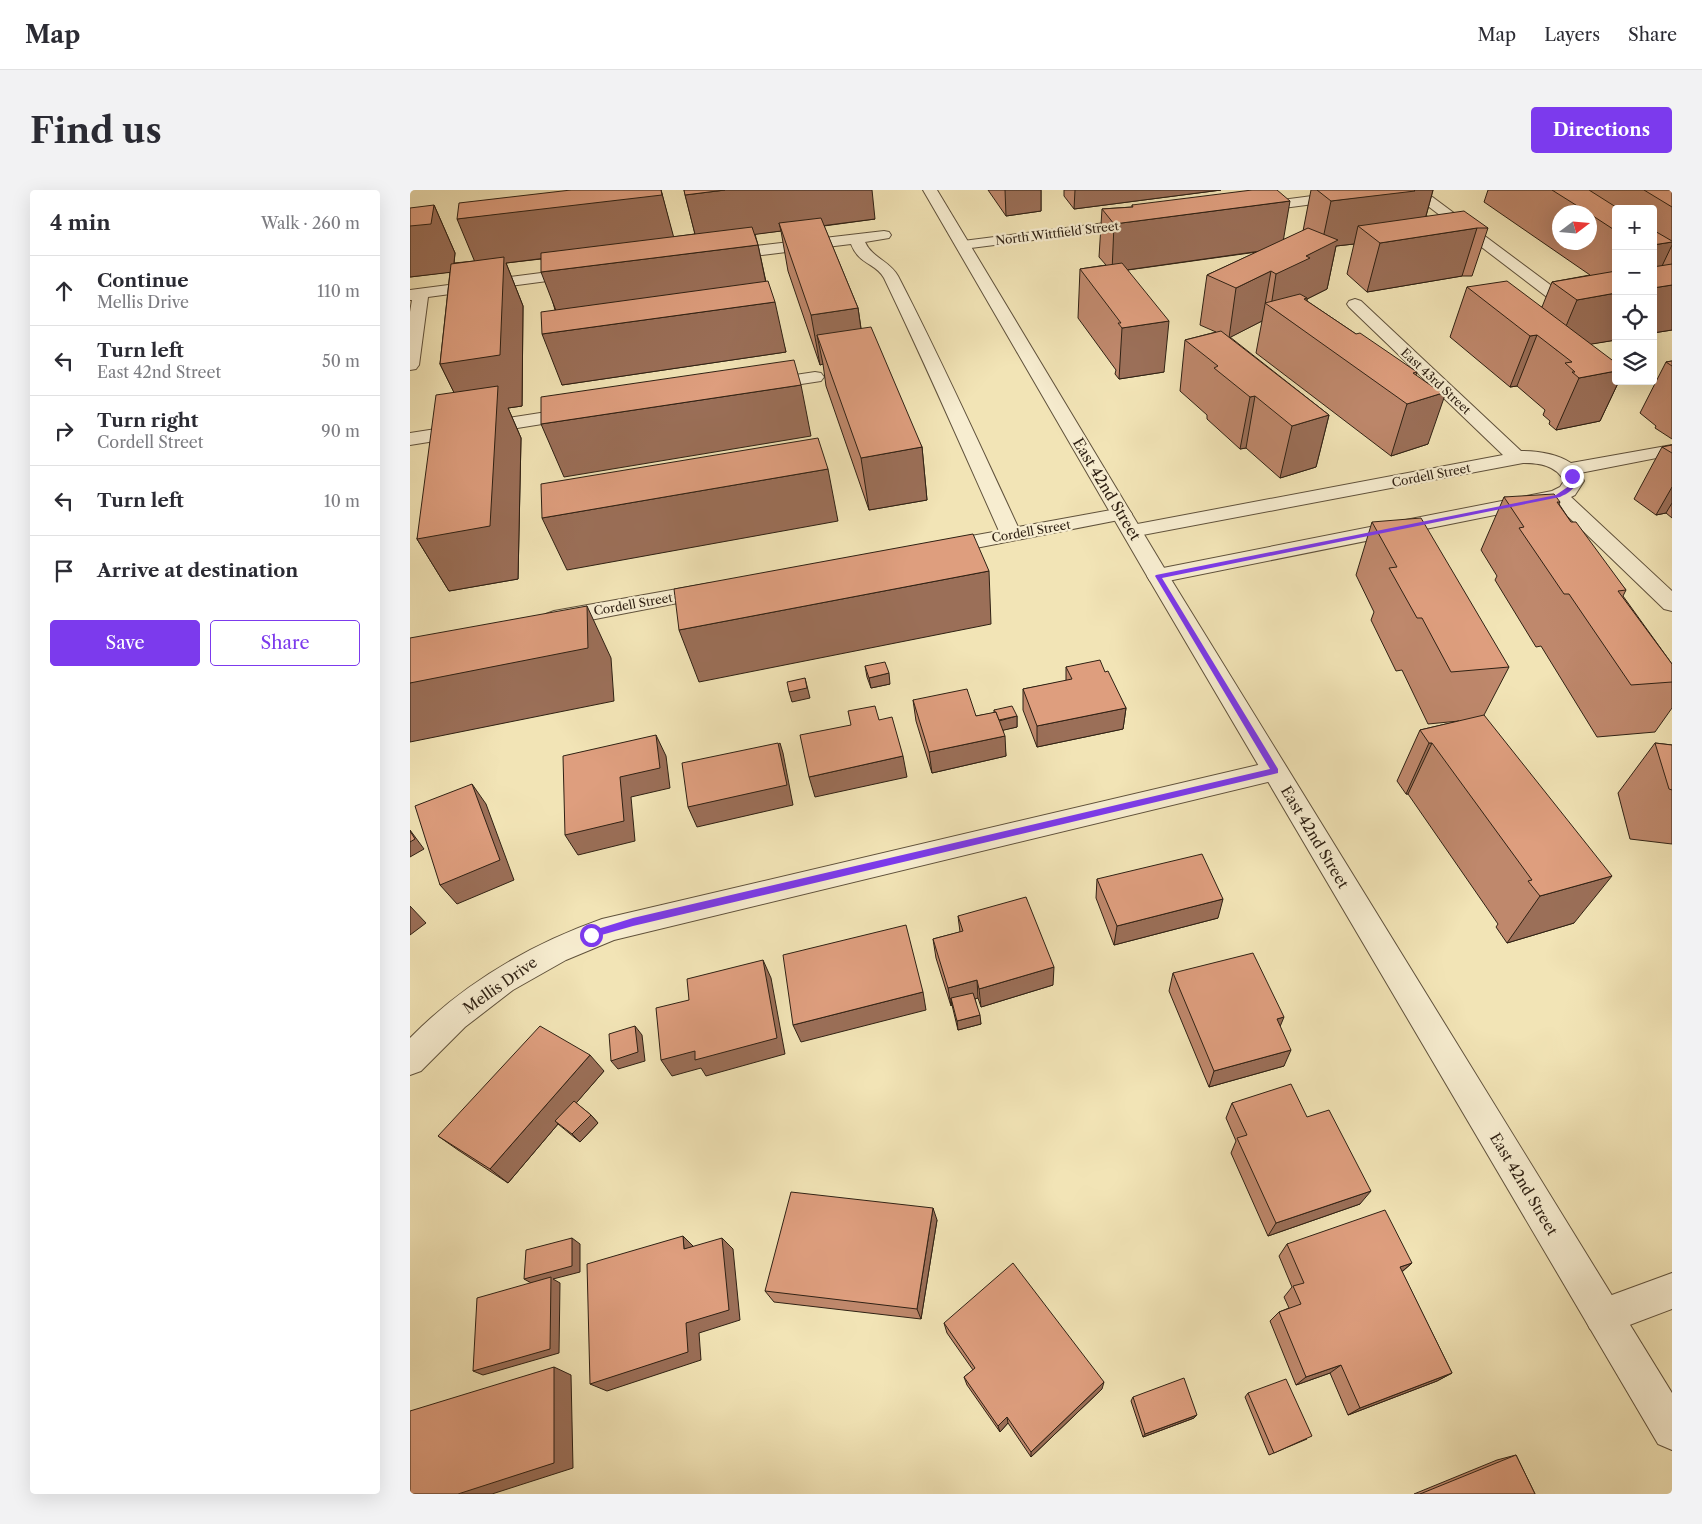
<!DOCTYPE html>
<html lang="en">
<head>
<meta charset="utf-8">
<style>
	:root { --surface:#fff; --page:#f2f2f3; --text:#2b2b33; --muted:#7c7c81; --line:#e1e1e2; --accent:#7c3aed }
	body { margin:0; font-family:"Libre Caslon Text",serif; background:var(--page); color:var(--text) }
	.controls { position:absolute; right:15px; top:15px; display:grid; overflow:hidden; border-radius:5px; box-shadow:0 5px 20px #0002 }
	.controls button { width:45px; height:45px; display:grid; place-items:center; padding:0; border:0; border-bottom:1px solid var(--line); background:var(--surface); color:var(--text); font:25px sans-serif }
	.compass { position:absolute; left:1142px; top:15px; width:45px; height:45px; border-radius:50%; background:var(--surface); box-shadow:0 5px 20px #0002; rotate:74deg }
	.stop { position:absolute; width:15px; height:15px; margin:-11px; border:4px solid #7c3aed; border-radius:50%; background:#fff }
	.stop.end { background:#7c3aed; border-color:#fff; box-shadow:0 1px 5px #0008 }
	.list { margin:0; padding:0; list-style:none }
	h2 { display:flex; justify-content:space-between; align-items:center; height:65px; margin:0; padding:0 20px; font-size:21px }
	h2 small { font-size:16px; font-weight:400; color:var(--muted) }
	.list li { display:grid; grid-template-columns:32px 1fr auto; gap:15px; align-items:center; box-sizing:border-box; height:70px; padding:0 20px; border-top:1px solid var(--line) }
	.list b { display:block; font-size:19px; white-space:nowrap }
	.list p { margin:0; font-size:16px; white-space:nowrap; color:var(--muted) }
	.list em { font-size:16px; font-style:normal; color:var(--muted) }
	.actions { display:flex; gap:10px; padding:15px 20px }
	.actions a { flex:1; padding:11px 0; border:1px solid var(--accent); border-radius:5px; text-align:center; font-size:18px; color:var(--accent) }
	.actions .main { background:var(--accent); color:#fff }
	.icon { flex:none; width:28px; height:28px; fill:none; stroke:currentColor; stroke-width:2; stroke-linecap:round; stroke-linejoin:round }
	.map { position:relative; flex:none; width:1262px; height:1304px; overflow:hidden; border-radius:5px }
	header { display:flex; align-items:center; gap:30px; box-sizing:border-box; height:70px; padding:0 25px; background:var(--surface); border-bottom:1px solid var(--line) }
	header strong { font-size:24px }
	nav { display:flex; gap:28px; margin-inline-start:auto; font-size:18px }
	.intro { display:flex; align-items:center; justify-content:space-between; box-sizing:border-box; height:120px; padding:0 30px }
	h1 { margin:0; font-size:35px }
	.button { padding:12px 22px; border-radius:5px; background:var(--accent); color:#fff; font-size:18px; font-weight:700 }
	main { display:flex; gap:30px; padding:0 30px }
	aside { flex:1; background:var(--surface); border-radius:5px; box-shadow:0 5px 20px #0002 }
	.map>svg:first-child { display:block }
</style>
</head>
<body>
<header>
<strong>Map</strong>
<nav><a>Map</a><a>Layers</a><a>Share</a></nav>
</header>
<div class="intro"><h1>Find us</h1><a class="button">Directions</a></div>
<main>
<aside>
<h2>4 min<small>Walk · 260 m</small></h2>
<ul class="list">
<li><svg class="icon" aria-label="ahead" viewBox="0 0 24 24"><path d="M12 20V5M6 11l6-6 6 6"/></svg><div><b>Continue</b><p>Mellis Drive</p></div><em>110 m</em></li>
<li><svg class="icon" aria-label="left" viewBox="0 0 24 24"><path d="M17 20v-9H6M10 6l-5 5 5 5"/></svg><div><b>Turn left</b><p>East 42nd Street</p></div><em>50 m</em></li>
<li><svg class="icon" aria-label="right" viewBox="0 0 24 24"><path d="M7 20v-9h11M14 6l5 5-5 5"/></svg><div><b>Turn right</b><p>Cordell Street</p></div><em>90 m</em></li>
<li><svg class="icon" aria-label="left" viewBox="0 0 24 24"><path d="M17 20v-9H6M10 6l-5 5 5 5"/></svg><div><b>Turn left</b></div><em>10 m</em></li>
<li><svg class="icon" aria-label="arrive" viewBox="0 0 24 24"><path d="M6 21V4h12l-3 4 3 4H6"/></svg><div><b>Arrive at destination</b></div></li>
</ul>
<div class="actions"><a class="main">Save</a><a>Share</a></div>
</aside>
<div class="map">
<svg width="1262" height="1304" viewBox="0 0 1262 1304">
	<rect width="100%" height="100%" fill="#f2e4b6"/>
	<filter id="stains"><feTurbulence type="fractalNoise" baseFrequency=".004" numOctaves="4"/><feColorMatrix values="0 0 0 0 .2 0 0 0 0 .09 0 0 0 0 .02 0 0 0 .5 -.17"/></filter>
	<radialGradient id="worn" r=".72"><stop offset=".6" stop-color="#630" stop-opacity="0"/><stop offset="1" stop-color="#630" stop-opacity=".3"/></radialGradient>
	<g fill="none" stroke-linecap="round" stroke-linejoin="round">
		<defs>
			<g id="minor">
				<polygon points="948,0 987,0 980,4 842,22 837,21 835,18 837,15 842,14"/>
				<polygon points="997,0 1013,0 1158,108 1160,111 1158,114 1146,114"/>
				<polygon points="727,29 732,30 734,33 732,36 553,59 548,58 546,55 548,52 553,51"/>
				<path d="M474,41L479,42L481,45L479,48L455,52C462,68 480,71 488,86C531,169 569,253 608,337L712,318L719,320L722,324L719,328L530,365L522,363L519,358L522,353L589,341C551,256 514,171 474,88C466,73 449,75 441,54L312,70L307,68L304,65L307,62L312,60Z"/>
				<polygon points="170,78 175,80 178,83 175,86 18,107 9,175 6,179 0,180 0,122 2,110 0,110 0,100"/>
				<path d="M945,109L951,111L1111,261C1128,261 1147,264 1161,273L1262,255V265L1170,283L1174,291L1165,305L1161,307L1262,401V421L1254,419L1144,313L748,393L740,391L737,386L740,381L748,379L1142,301L1150,297L1154,291C1146,275 1129,273 1113,273L722,347L715,346L712,341L715,336L722,335L1093,265L939,117L937,114L939,111Z"/>
				<polygon points="405,182 411,183 414,187 411,191 352,200 346,199 343,195 346,191 352,190"/>
				<polygon points="169,217 176,219 178,223 176,227 0,255 0,243"/>
				<polygon points="301,393 309,395 312,400 309,405 144,437 136,434 133,429 136,424 144,421"/>
				<path d="M865,571L874,574L878,581L874,588L204,750L156,770L103,800L55,837L11,881L0,885V848C54,793 119,755 192,729Z"/>
				<polygon points="1262,1083 1262,1119 1193,1145 1180,1139 1174,1126 1180,1113"/>
			</g>
			<polygon id="tertiary" points="513,0 527,0 759,386 1262,1203 1262,1260 1248,1254 737,386"/>
		</defs>
		<!-- minor casing -->
		<use href="#minor" stroke="#60523c" stroke-width="2"/>
		<!-- tertiary casing -->
		<use href="#tertiary" stroke="#60523c" stroke-width="2"/>
		<!-- minor -->
		<use href="#minor" fill="#f7edd0" fill-rule="evenodd"/>
		<!-- tertiary -->
		<use href="#tertiary" fill="#f7edd0" fill-rule="evenodd"/>
	</g>
	<!-- wall -->
	<g fill="#bf886c" stroke="#2f2114" fill-rule="evenodd">
		<polygon points="161,0 251,0 263,47 285,44 274,0 465,29 414,36 448,118 451,138 512,257 517,310 459,320 416,196 413,174 410,175 378,81 371,41 345,44 348,55 356,92 376,162 152,195 145,120 131,69 96,73 113,116 112,216 98,218 111,248 108,389 39,401 7,349 44,202 30,174 40,82 0,87 24,15 45,63 44,73 65,71"/>
		<polygon points="578,0 631,0 631,21 596,26"/>
		<polygon points="654,0 811,0 664,19 654,6"/>
		<polygon points="901,0 1023,0 1016,26 1078,38 1062,86 1052,86 957,102 937,84 944,54 926,56 917,99 897,109 897,111 946,144 1007,182 1006,185 1018,254 981,266 846,163 852,131 820,147 919,225 906,277 870,288 836,258 830,259 797,229 797,225 770,201 775,150 806,142 790,135 797,85 847,62 718,80 754,182 709,189 705,184 706,180 668,128 670,79 696,75 689,67 692,19 722,17 722,15 873,50 893,41"/>
		<path d="M1078,0H1262V140L1243,143V19H1206V150L1180,154L1206,191H1209L1190,231L1146,240L1139,234L1140,231L1133,225L1135,220L1107,196L1100,197L1040,147L1057,97L1132,117L1142,92L1180,85L1074,12ZM1150,22H1180V52H1150Z"/>
		<polygon points="1262,171 1262,249 1245,238 1246,236 1230,223 1256,172"/>
		<polygon points="1262,255 1262,328 1256,323 1246,325 1224,309 1252,257"/>
		<polygon points="1094,307 1150,312 1149,314 1161,332 1216,400 1213,406 1262,474 1262,518 1245,542 1187,547 1131,456 1126,457 1085,390 1087,386 1071,360"/>
		<polygon points="962,332 1099,477 1074,525 1164,733 1097,753 1086,737 1088,734 998,604 996,604 987,591 1010,540 1049,531 1018,534 992,480 986,481 961,430 964,422 946,385"/>
		<polygon points="455,476 480,494 461,498 457,487"/>
		<polygon points="656,477 695,482 716,518 713,539 627,557 613,520 613,499 656,491"/>
		<polygon points="503,510 566,526 584,523 584,520 607,526 607,537 593,540 596,566 522,583 506,531"/>
		<polygon points="1245,553 1262,555 1262,654 1220,649 1208,603"/>
		<polygon points="687,689 808,728 704,755 686,708"/>
		<polygon points="548,726 643,795 571,817 568,808 565,809 571,834 548,840 542,815 541,816 526,768 523,749 550,742"/>
		<polygon points="763,783 870,836 874,876 799,897 759,801"/>
		<polygon points="194,881 166,913 181,925 188,933 170,952 148,934 98,993 48,960 28,946"/>
		<polygon points="822,913 897,927 950,1014 858,1046 821,963 826,951 816,928"/>
		<polygon points="527,1030 511,1129 364,1112 355,1101"/>
		<polygon points="877,1054 1002,1073 992,1082 1042,1183 1027,1191 938,1225 920,1183 886,1195 860,1131 869,1122 879,1118 874,1107 882,1097 869,1066"/>
		<polygon points="534,1133 692,1199 621,1267 598,1233 590,1242 557,1195 554,1187 563,1180 537,1143"/>
		<polygon points="838,1203 897,1249 859,1265 835,1207"/>
		<polygon points="723,1207 784,1228 733,1247 721,1211"/>
		<polygon points="1106,1265 1125,1304 1004,1304 1087,1270"/>
	</g>
	<!-- shaded-wall -->
	<g fill="#9b6f58" stroke="#2f2114">
		<polygon points="251,0 265,52 96,73 113,116 112,216 98,218 111,248 108,389 39,401 7,349 55,225 30,174 67,77 47,29"/>
		<polygon points="315,0 462,0 465,29 372,41 369,33 371,41 287,52 275,5"/>
		<polygon points="595,0 631,0 631,21 596,26"/>
		<polygon points="665,0 811,0 664,19"/>
		<polygon points="1004,0 1023,0 1011,44 948,36 944,54 926,56 917,99 897,109 891,138 861,117 866,84 896,66 911,58 921,11"/>
		<polygon points="880,11 872,58 702,82 704,34"/>
		<polygon points="24,15 45,63 43,82 0,87 0,36"/>
		<polygon points="1067,38 1052,86 957,102 970,53"/>
		<polygon points="1262,52 1262,55 1243,95 1243,55"/>
		<polygon points="348,55 358,103 150,131 131,82"/>
		<polygon points="861,81 852,131 819,148 826,98"/>
		<polygon points="1262,95 1262,140 1243,143 1243,98"/>
		<polygon points="1206,103 1206,150 1146,160 1167,110"/>
		<polygon points="365,112 376,162 152,195 132,144"/>
		<polygon points="448,118 455,168 407,145 413,174 410,175 401,125"/>
		<polygon points="759,131 754,182 709,189 712,138"/>
		<polygon points="1127,145 1107,196 1100,197 1120,146"/>
		<polygon points="1206,181 1206,191 1209,191 1190,231 1146,240 1169,188"/>
		<polygon points="391,195 401,246 154,287 131,234"/>
		<polygon points="1036,202 1018,254 981,266 997,214"/>
		<polygon points="845,206 836,258 830,259 840,207"/>
		<polygon points="919,225 906,277 870,288 882,236"/>
		<polygon points="512,257 517,310 459,320 451,268"/>
		<polygon points="418,279 428,331 157,380 132,328"/>
		<polygon points="1262,297 1262,313 1256,323 1246,325"/>
		<polygon points="579,381 581,434 289,492 269,440"/>
		<polygon points="177,416 201,468 204,511 0,552 0,493"/>
		<polygon points="479,483 480,494 461,498 459,488"/>
		<polygon points="395,488 400,508 382,512 379,502"/>
		<polygon points="716,518 713,539 627,557 627,536"/>
		<polygon points="607,526 607,537 590,541 589,531"/>
		<polygon points="246,545 256,566 260,598 221,607 225,651 168,665 155,645 210,587"/>
		<polygon points="595,546 596,566 522,583 519,562"/>
		<polygon points="370,553 373,563 383,615 287,637 278,617"/>
		<polygon points="1019,553 1022,553 998,604 996,604"/>
		<polygon points="493,566 497,587 405,607 399,587"/>
		<polygon points="62,594 76,614 104,690 47,714 30,695"/>
		<polygon points="0,640 14,659 0,667"/>
		<polygon points="1202,686 1164,733 1097,753 1130,706"/>
		<polygon points="813,709 808,728 704,755 707,736"/>
		<polygon points="0,716 16,733 0,745"/>
		<polygon points="353,770 361,788 375,864 296,886 291,878 262,886 251,870"/>
		<polygon points="644,777 643,795 571,817 569,799"/>
		<polygon points="567,790 568,808 542,815 541,808 542,815 541,816 538,798"/>
		<polygon points="513,802 516,820 391,852 383,835"/>
		<polygon points="570,825 571,834 548,840 547,831"/>
		<polygon points="874,827 867,844 867,829"/>
		<polygon points="225,836 232,845 235,871 208,879 201,871"/>
		<polygon points="881,860 874,876 799,897 804,881"/>
		<polygon points="180,865 194,881 148,934 145,931 148,934 98,993 80,979"/>
		<polygon points="181,925 188,933 170,952 162,944"/>
		<polygon points="961,1001 950,1014 858,1046 866,1033"/>
		<polygon points="523,1018 527,1030 511,1129 507,1119"/>
		<polygon points="273,1046 285,1058 274,1059"/>
		<polygon points="162,1048 170,1054 170,1082 143,1089 150,1093 149,1163 73,1185 63,1181 123,1094 114,1089"/>
		<polygon points="312,1048 323,1059 330,1130 289,1143 291,1170 197,1201 180,1194 276,1133"/>
		<polygon points="1002,1073 989,1084 990,1077"/>
		<polygon points="931,1175 920,1183 886,1195 896,1187"/>
		<polygon points="144,1177 161,1185 163,1278 82,1304 48,1304"/>
		<polygon points="1042,1183 1027,1191 938,1225 950,1218"/>
		<polygon points="694,1192 692,1199 621,1267 621,1262"/>
		<polygon points="787,1225 784,1228 733,1247 735,1244"/>
		<polygon points="597,1227 598,1233 590,1242 588,1236"/>
	</g>
	<!-- building -->
	<g fill="#de9e7e" stroke="#2f2114">
		<polygon points="161,0 251,0 252,5 47,29 49,13"/>
		<polygon points="274,0 315,0 275,5"/>
		<polygon points="842,0 867,0 880,11 704,34 692,19 723,17 722,15"/>
		<polygon points="907,0 1004,0 1005,1 921,11"/>
		<polygon points="1142,0 1179,0 1209,19 1206,19 1206,41 1180,24 1180,22 1177,22"/>
		<polygon points="1234,0 1262,0 1262,17"/>
		<polygon points="24,15 21,34 0,36 0,18"/>
		<polygon points="1054,21 1078,38 1067,38 970,53 948,36"/>
		<polygon points="411,28 448,118 401,125 369,33"/>
		<polygon points="342,37 348,55 131,82 131,63"/>
		<polygon points="898,38 928,50 896,66 900,68 866,84 861,81 826,98 797,85"/>
		<polygon points="1243,40 1262,51 1262,52 1243,55"/>
		<polygon points="94,67 90,165 30,174 41,74"/>
		<polygon points="712,73 759,131 712,138 708,133 711,133 670,79"/>
		<polygon points="1262,74 1262,95 1243,98 1243,77"/>
		<polygon points="1206,81 1206,103 1167,110 1142,92"/>
		<polygon points="358,91 365,112 132,144 131,122"/>
		<polygon points="1097,91 1206,173 1206,181 1169,188 1162,182 1165,182 1155,173 1162,172 1127,145 1120,146 1057,97"/>
		<polygon points="890,104 897,108 894,109 946,144 950,143 1007,182 1003,183 1023,197 1026,196 1036,202 997,214 855,113"/>
		<polygon points="461,137 512,257 451,268 407,145"/>
		<polygon points="811,141 919,225 882,236 845,206 840,207 804,178 808,176 775,150"/>
		<polygon points="384,170 391,195 131,234 131,207"/>
		<polygon points="1262,171 1262,176 1256,172"/>
		<polygon points="88,196 80,336 7,349 26,205"/>
		<polygon points="408,248 418,279 132,328 131,294"/>
		<polygon points="1262,255 1262,263 1252,257"/>
		<polygon points="1144,304 1150,312 1147,312 1161,332 1166,332 1216,400 1208,401 1262,474 1262,492 1221,495 1159,404 1154,404 1109,338 1114,337 1094,307"/>
		<polygon points="1011,328 1099,477 1041,482 1012,428 1007,428 979,378 987,377 962,332"/>
		<polygon points="563,344 579,381 269,440 264,399"/>
		<polygon points="177,416 178,458 0,493 0,448"/>
		<polygon points="690,470 695,482 698,481 716,518 627,536 613,499 662,489 656,477"/>
		<polygon points="475,472 479,483 459,488 455,476"/>
		<polygon points="395,488 397,498 379,502 377,492"/>
		<polygon points="557,499 566,526 586,522 595,546 519,562 503,510"/>
		<polygon points="465,516 469,530 482,527 493,566 399,587 390,545 441,535 438,521"/>
		<polygon points="602,516 607,526 589,530 586,522 585,522 584,520"/>
		<polygon points="1074,525 1202,686 1130,706 1118,691 1122,690 1022,553 1019,553 1010,540"/>
		<polygon points="246,545 250,578 210,587 214,631 155,645 153,566"/>
		<polygon points="368,553 377,595 278,617 272,573"/>
		<polygon points="1245,553 1262,555 1262,600 1259,599"/>
		<polygon points="62,594 90,670 30,695 5,616"/>
		<polygon points="0,641 5,649 0,652"/>
		<polygon points="792,664 813,709 707,736 687,689"/>
		<polygon points="616,707 644,777 569,799 567,790 538,798 523,749 553,741 548,726"/>
		<polygon points="496,735 513,802 383,835 373,765"/>
		<polygon points="843,763 874,827 867,829 881,860 804,881 763,783"/>
		<polygon points="353,770 367,848 285,870 285,861 251,870 246,818 279,810 277,789"/>
		<polygon points="563,803 570,825 547,831 541,808"/>
		<polygon points="130,836 180,865 80,979 28,946"/>
		<polygon points="225,836 228,862 201,871 199,844"/>
		<polygon points="881,894 897,927 919,920 961,1001 866,1033 827,948 837,945 822,913"/>
		<polygon points="164,911 181,925 162,944 145,931"/>
		<polygon points="381,1002 523,1018 507,1119 355,1101"/>
		<polygon points="975,1020 1002,1073 990,1077 1042,1183 950,1218 931,1175 896,1187 869,1122 891,1114 883,1096 894,1093 877,1054"/>
		<polygon points="273,1046 274,1059 312,1048 319,1120 276,1133 278,1162 180,1194 177,1074"/>
		<polygon points="162,1048 162,1076 114,1089 116,1060"/>
		<polygon points="603,1073 694,1192 621,1262 597,1227 588,1236 554,1187 565,1178 534,1133"/>
		<polygon points="141,1087 140,1159 63,1181 67,1108"/>
		<polygon points="144,1177 144,1273 48,1304 0,1304 0,1221"/>
		<polygon points="774,1188 787,1225 735,1244 723,1207"/>
		<polygon points="876,1189 902,1246 864,1263 838,1203"/>
		<polygon points="1106,1265 1125,1304 1010,1304"/>
	</g>
	<!-- route -->
	<path fill="#7c3aed" d="M1160,284L1165,286C1169,297 1159,303 1150,307L752,388L868,579V583L223,736L181,748L176,745L178,742L223,728L860,579L745,386L746,385L1146,305L1159,296Z"/>
	<g text-anchor="middle" dominant-baseline="central" stroke-width="4.5" stroke-linejoin="round" paint-order="stroke">
		<!-- far-street labels -->
		<g font-size="12" fill="#2f2114" stroke="#f7edd0">
			<text transform="translate(647 43) rotate(-7)">North Wittfield Street</text>
			<text transform="translate(1026 191) rotate(43)">East 43rd Street</text>
			<text transform="translate(1021 285) rotate(-11)">Cordell Street</text>
			<text transform="translate(621 341) rotate(-10)">Cordell Street</text>
			<text transform="translate(223 414) rotate(-10)">Cordell Street</text>
		</g>
		<!-- street labels -->
		<g font-size="15" fill="#2f2114" stroke="#f7edd0">
			<text transform="translate(697 299) rotate(59)">East 42nd Street</text>
			<text transform="translate(905 647) rotate(59)">East 42nd Street</text>
			<text transform="translate(90 795) rotate(-35)">Mellis Drive</text>
			<text transform="translate(1114 994) rotate(59)">East 42nd Street</text>
		</g>
	</g>
	<rect width="100%" height="100%" filter="url(#stains)"/>
	<rect width="100%" height="100%" fill="url(#worn)"/>
</svg>
<div class="controls">
<button>+</button>
<button>−</button>
<button><svg class="icon" aria-label="locate" viewBox="0 0 24 24"><circle cx="12" cy="12" r="6"/><path d="M12 2v4M12 18v4M2 12h4M18 12h4"/></svg></button>
<button><svg class="icon" aria-label="layers" viewBox="0 0 24 24"><path d="M12 4l9 5-9 5-9-5zM3 14l9 5 9-5"/></svg></button>
</div>
<svg class="compass" viewBox="-18 -18 36 36"><path d="M0-13l5 13h-10z" fill="#e53935"/><path d="M0 13l5-13h-10z" fill="#7c7c81"/></svg>
<div class="stop" style="left:181px;top:745px"></div>
<div class="stop end" style="left:1162px;top:286px"></div>
</div>
</main>
</body>
</html>
